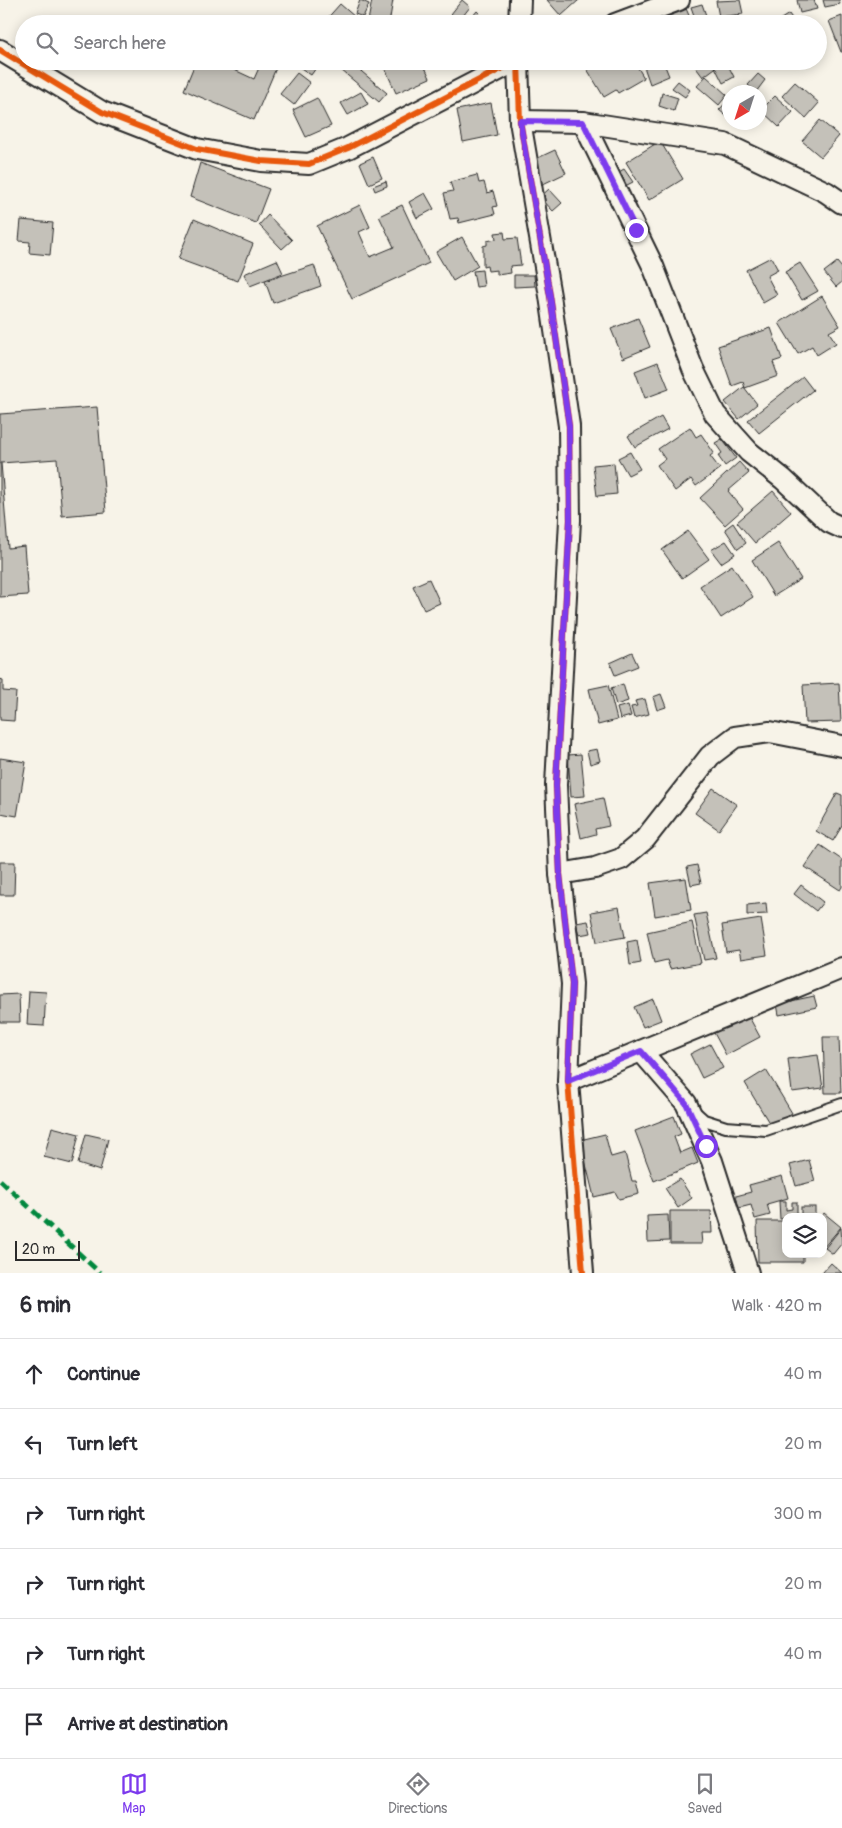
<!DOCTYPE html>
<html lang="en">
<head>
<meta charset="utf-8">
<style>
	:root { --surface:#fff; --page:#f2f2f3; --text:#2b2b33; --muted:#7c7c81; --line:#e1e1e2; --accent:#7c3aed }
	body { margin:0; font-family:Pangolin,sans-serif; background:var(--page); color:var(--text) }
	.controls { position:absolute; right:15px; bottom:15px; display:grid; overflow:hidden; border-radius:10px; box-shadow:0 2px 12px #0003 }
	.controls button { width:45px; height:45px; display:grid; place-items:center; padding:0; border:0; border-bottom:1px solid var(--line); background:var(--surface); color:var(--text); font:25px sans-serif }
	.compass { position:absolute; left:722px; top:85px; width:45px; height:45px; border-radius:50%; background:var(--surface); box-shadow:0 2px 12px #0003; rotate:219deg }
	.scale { position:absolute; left:15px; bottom:12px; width:65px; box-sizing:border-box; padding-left:5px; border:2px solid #2b2b2b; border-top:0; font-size:14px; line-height:18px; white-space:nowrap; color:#2b2b2b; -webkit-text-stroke:4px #f7f3e8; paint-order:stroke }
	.stop { position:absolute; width:15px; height:15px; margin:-11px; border:4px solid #7c3aed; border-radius:50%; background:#fff }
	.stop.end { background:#7c3aed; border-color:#fff; box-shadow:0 1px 5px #0008 }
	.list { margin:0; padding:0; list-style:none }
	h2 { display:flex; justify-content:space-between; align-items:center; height:65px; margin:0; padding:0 20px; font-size:21px }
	h2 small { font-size:16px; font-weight:400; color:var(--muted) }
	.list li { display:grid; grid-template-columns:32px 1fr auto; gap:15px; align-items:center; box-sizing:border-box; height:70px; padding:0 20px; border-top:1px solid var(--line) }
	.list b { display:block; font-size:19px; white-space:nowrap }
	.list em { font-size:16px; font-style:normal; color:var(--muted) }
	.icon { flex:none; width:28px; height:28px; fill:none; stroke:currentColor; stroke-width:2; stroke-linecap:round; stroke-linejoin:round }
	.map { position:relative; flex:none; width:842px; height:1273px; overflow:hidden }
	.search { position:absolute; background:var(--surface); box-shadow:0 2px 12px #0003; left:15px; right:15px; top:15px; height:55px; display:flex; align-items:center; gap:12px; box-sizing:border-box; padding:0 18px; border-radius:28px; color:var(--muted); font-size:19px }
	.sheet { height:485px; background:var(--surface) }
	nav { display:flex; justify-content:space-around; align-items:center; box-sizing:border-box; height:70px; border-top:1px solid var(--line); background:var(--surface); font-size:14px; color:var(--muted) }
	nav a { display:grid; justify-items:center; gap:2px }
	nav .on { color:var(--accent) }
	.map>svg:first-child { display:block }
</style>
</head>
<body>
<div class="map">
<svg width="842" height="1273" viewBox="0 0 842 1273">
	<rect width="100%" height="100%" fill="#f7f3e8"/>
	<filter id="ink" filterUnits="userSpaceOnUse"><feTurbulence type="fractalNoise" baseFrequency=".02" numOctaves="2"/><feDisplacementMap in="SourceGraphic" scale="10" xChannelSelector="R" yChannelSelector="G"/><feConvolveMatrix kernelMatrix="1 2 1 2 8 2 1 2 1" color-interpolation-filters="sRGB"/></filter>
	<g filter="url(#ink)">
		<!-- building -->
		<g fill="#c4c1b9" stroke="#2b2b2b">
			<polygon points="360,0 369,4 363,17 355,14"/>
			<polygon points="372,0 393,0 389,24 368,21"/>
			<polygon points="462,0 470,7 459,21 451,14"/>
			<polygon points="547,0 579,0 561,16"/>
			<polygon points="740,0 743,14 719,17 716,1"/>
			<polygon points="797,0 814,0 817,9 800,13"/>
			<polygon points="823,0 839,0 840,4 825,7"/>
			<polygon points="340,4 363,24 324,22"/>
			<polygon points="684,4 691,20 681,24 633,24"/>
			<polygon points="702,4 709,24 697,24 691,7"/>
			<polygon points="477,11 490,24 466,24"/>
			<polygon points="789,14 796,24 773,24"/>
			<polygon points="739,15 742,24 716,24"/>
			<polygon points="842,16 842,52 841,52 829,21"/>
			<polygon points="196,61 215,61 254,79 262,61 279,61 254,120 184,90"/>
			<polygon points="297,61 321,61 311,75 295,64"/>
			<polygon points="349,61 387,93 379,102 341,70"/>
			<polygon points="396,61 422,61 430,78 396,93 384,66"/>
			<polygon points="592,61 634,61 644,78 618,93 616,90 604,97 587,69 594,65"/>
			<polygon points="642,61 663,61 669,76 650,84"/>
			<polygon points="691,61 709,61 715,68 703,77"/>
			<polygon points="712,61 726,61 734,77 723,83"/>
			<polygon points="297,73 310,83 294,105 280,94"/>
			<polygon points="758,74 765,80 756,92 748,85"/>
			<polygon points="706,76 727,95 719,105 697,86"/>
			<polygon points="678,81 690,90 685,97 672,88"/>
			<polygon points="795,82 819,103 806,118 782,96"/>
			<polygon points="361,92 368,104 348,115 341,103"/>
			<polygon points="662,93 678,98 674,111 659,106"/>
			<polygon points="775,96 793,112 779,127 761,110"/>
			<polygon points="317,98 331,126 306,137 293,110"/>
			<polygon points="730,98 730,119 719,110"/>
			<polygon points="491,103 497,135 463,142 457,110"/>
			<polygon points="820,120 839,136 821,157 802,141"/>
			<polygon points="660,141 683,179 649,200 626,162"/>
			<polygon points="555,150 566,173 541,185 529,162"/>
			<polygon points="373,157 382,178 369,184 360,163"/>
			<polygon points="200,163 269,189 256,223 190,197"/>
			<polygon points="624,169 633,182 625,186 617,173"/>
			<polygon points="477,175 479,183 484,182 487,193 493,191 497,206 493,207 495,214 459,223 458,218 450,219 444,193 453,191 450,182"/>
			<polygon points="386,181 387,186 375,191 373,186"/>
			<polygon points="549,189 562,203 553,211 540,197"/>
			<polygon points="425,193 434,209 417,218 409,202"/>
			<polygon points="360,205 370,227 359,232 370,257 394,247 379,216 402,205 429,263 352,299 317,226"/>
			<polygon points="268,215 292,240 282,249 259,225"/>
			<polygon points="194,219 253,244 238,281 178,259"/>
			<polygon points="21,220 53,223 50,255 29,253 30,242 19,241"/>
			<polygon points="504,232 505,239 517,238 521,265 510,266 511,273 497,275 497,270 488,271 487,266 483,267 483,246 487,245 487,241 496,239 495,233"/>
			<polygon points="462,237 478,266 453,281 436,252"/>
			<polygon points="771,257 778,270 767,276 777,295 763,303 746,270"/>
			<polygon points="277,260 283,273 250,286 244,274"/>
			<polygon points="837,262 842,268 842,282 836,287 824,272"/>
			<polygon points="800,263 818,291 802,300 785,272"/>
			<polygon points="314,265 321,286 273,303 265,281"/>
			<polygon points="482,270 484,286 476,287 473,271"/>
			<polygon points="514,275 534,275 535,286 514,287"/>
			<polygon points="822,296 840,326 829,332 836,343 817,355 812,346 798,354 779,323"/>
			<polygon points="638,318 650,347 623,358 611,329"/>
			<polygon points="771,328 782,359 773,362 778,376 745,388 743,382 732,386 718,346"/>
			<polygon points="658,362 669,389 645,398 635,371"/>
			<polygon points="803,377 813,390 759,433 748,420"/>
			<polygon points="744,387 757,404 739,419 725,402"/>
			<polygon points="97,407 106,512 62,516 57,459 1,463 8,548 24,546 28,595 0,597 0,414"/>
			<polygon points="661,417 668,429 635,447 628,436"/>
			<polygon points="690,427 696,437 701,434 714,453 710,456 720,469 696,486 691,479 675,491 657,465 665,459 658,449"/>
			<polygon points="722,439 736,458 725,466 718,456 722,453 715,443"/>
			<polygon points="630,452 640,469 628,475 618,458"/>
			<polygon points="739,462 749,473 728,491 743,509 725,525 700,498"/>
			<polygon points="614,463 617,494 597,496 593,465"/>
			<polygon points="773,491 791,512 755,543 737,522"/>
			<polygon points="733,523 746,543 738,549 725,529"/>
			<polygon points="688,531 709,559 682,578 662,550"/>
			<polygon points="726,541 735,554 721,563 711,550"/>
			<polygon points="778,543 801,579 774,596 752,560"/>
			<polygon points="732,565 753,597 721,618 700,586"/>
			<polygon points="429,579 440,603 424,610 413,586"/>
			<polygon points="632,653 638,666 615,675 610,663"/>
			<polygon points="0,679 3,680 3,691 16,692 14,721 0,720"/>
			<polygon points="839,683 841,722 805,723 803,685"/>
			<polygon points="623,684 628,701 616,705 611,688"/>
			<polygon points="608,685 617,720 598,725 589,689"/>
			<polygon points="661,694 666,707 657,710 653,697"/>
			<polygon points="645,699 649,714 634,718 631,707 637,706 635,701"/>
			<polygon points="628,705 631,716 620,719 617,708"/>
			<polygon points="597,749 600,761 590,764 587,751"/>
			<polygon points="581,754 585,796 571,797 568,755"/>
			<polygon points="0,758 26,762 17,816 0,813"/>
			<polygon points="713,788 737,805 719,830 695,813"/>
			<polygon points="837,793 842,795 842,826 833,841 816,831"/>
			<polygon points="603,798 609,826 595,829 596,834 581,838 574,804"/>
			<polygon points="820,845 842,860 842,887 840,890 805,867"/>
			<polygon points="0,862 15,862 14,895 0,895"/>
			<polygon points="697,865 701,883 691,885 687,867"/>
			<polygon points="686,878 691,910 655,916 650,883"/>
			<polygon points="801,885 823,902 816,911 794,894"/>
			<polygon points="766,903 767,914 747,915 747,905"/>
			<polygon points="619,907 625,937 597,942 591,912"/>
			<polygon points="706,913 716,958 704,960 694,915"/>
			<polygon points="761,919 767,955 741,959 739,950 726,952 722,925"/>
			<polygon points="588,921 591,933 579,935 576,923"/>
			<polygon points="692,922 701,963 670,969 667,960 654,963 647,932"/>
			<polygon points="637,940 641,963 630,965 627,942"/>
			<polygon points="29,991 46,992 44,1026 27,1025"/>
			<polygon points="19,994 20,1022 0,1022 0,995"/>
			<polygon points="814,996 817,1007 779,1015 777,1004"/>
			<polygon points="653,999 661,1020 643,1027 634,1007"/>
			<polygon points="748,1015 760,1037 726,1055 714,1033"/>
			<polygon points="823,1037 839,1037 841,1093 825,1093"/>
			<polygon points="710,1044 723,1068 702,1078 690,1054"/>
			<polygon points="818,1055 823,1088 792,1092 788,1059"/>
			<polygon points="766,1070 792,1113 771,1126 745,1083"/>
			<polygon points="674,1116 681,1134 674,1137 680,1153 692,1148 698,1163 654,1181 635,1131"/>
			<polygon points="52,1127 79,1134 72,1164 44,1157"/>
			<polygon points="86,1134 108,1139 100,1171 78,1164"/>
			<polygon points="605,1134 611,1157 625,1153 632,1181 636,1181 639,1194 619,1199 615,1192 594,1197 580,1140"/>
			<polygon points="809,1160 815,1181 796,1186 790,1165"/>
			<polygon points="782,1176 788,1198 767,1204 770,1215 755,1219 751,1205 739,1208 736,1196 751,1192 749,1185"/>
			<polygon points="680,1179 692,1198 678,1208 665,1188"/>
			<polygon points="779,1201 786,1201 786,1210 792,1209 792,1202 797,1202 797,1217 780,1219"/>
			<rect x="801" y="1207" width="14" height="10"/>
			<polygon points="670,1211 711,1211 712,1233 701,1233 702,1244 670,1244"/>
			<polygon points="824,1213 841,1227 823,1248 823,1217 821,1217"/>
			<polygon points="668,1215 669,1241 648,1242 647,1216"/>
			<polygon points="757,1221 786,1221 786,1254 803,1254 803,1262 758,1262"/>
			<polygon points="841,1228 842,1243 833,1254 825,1248"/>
			<polygon points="831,1263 842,1273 822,1273"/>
		</g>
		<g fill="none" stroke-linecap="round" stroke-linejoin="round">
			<defs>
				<polyline id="service" points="694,1111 704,1120 726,1127 766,1130 842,1104"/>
				<g id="minor">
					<polyline points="519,24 520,0"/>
					<polyline points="615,24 679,0"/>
					<polyline points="0,50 102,112 197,149 261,161 309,164 348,148 516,61"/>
					<polyline points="518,61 520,121 550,296 569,426 570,520 556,785 560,874 572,984 568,1081 583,1273"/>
					<polyline points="520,121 583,122 725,144 826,192 842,203"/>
					<polyline points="583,122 653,266 693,369 715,414 749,452 783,479 829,522 842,528"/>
					<polyline points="560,874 595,868 621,859 645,839 710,756 735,737 770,732 842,746"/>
					<polyline points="641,1051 686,1103 712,1161 748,1273"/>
					<polyline points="568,1081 842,968"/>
				</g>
			</defs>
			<!-- service casing -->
			<use href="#service" stroke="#2b2b2b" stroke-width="14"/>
			<!-- minor casing -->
			<use href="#minor" stroke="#2b2b2b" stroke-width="24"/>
			<!-- service -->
			<use href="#service" stroke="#f7f3e8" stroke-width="10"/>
			<!-- minor -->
			<use href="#minor" stroke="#f7f3e8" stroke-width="20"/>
			<!-- quiet -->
			<polyline stroke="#00873e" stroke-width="5" stroke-dasharray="10 5" stroke-linecap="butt" points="0,1180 100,1273"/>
			<defs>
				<g id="cycleway">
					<polyline points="0,50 102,112 197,149 261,161 309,164 348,148 516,61"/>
					<polyline points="518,61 520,121 550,296 569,426 570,520 556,785 560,874 572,984 568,1081 583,1273"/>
				</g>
			</defs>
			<!-- cycleway casing -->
			<use href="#cycleway" stroke="#f7f3e8" stroke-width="9"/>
			<!-- cycleway -->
			<use href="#cycleway" stroke="#e8590c" stroke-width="6"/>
		</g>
	</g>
	<g fill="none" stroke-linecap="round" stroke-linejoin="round" filter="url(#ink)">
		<!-- route -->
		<polyline stroke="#7c3aed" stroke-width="6" points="636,230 583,122 520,121 550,296 569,426 570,520 556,785 560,874 572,984 568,1081 641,1051 686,1103 706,1146"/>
	</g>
</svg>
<div class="controls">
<button><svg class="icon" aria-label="layers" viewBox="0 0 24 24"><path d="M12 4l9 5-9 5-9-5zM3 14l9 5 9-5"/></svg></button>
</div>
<svg class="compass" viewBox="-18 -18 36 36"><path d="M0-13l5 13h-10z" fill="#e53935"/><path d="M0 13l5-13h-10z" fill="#7c7c81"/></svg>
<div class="scale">20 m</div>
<div class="stop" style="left:706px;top:1146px"></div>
<div class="stop end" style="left:636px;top:230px"></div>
<div class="search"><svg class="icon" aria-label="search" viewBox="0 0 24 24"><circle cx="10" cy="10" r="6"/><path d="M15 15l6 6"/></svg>Search here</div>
</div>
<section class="sheet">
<h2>6 min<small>Walk · 420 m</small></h2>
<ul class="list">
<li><svg class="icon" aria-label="ahead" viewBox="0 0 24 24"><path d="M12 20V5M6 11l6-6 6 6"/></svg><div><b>Continue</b></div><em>40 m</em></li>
<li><svg class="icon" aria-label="left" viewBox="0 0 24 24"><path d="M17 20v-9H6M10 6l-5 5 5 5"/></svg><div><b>Turn left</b></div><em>20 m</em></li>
<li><svg class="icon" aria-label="right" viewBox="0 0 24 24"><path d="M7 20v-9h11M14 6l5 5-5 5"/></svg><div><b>Turn right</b></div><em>300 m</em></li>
<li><svg class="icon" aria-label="right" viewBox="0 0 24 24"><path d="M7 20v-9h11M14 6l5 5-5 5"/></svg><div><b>Turn right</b></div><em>20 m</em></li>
<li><svg class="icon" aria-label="right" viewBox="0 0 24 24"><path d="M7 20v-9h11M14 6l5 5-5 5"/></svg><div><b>Turn right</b></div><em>40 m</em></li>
<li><svg class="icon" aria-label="arrive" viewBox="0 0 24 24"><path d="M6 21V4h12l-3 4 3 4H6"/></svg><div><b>Arrive at destination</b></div></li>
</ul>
</section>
<nav>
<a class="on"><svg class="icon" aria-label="map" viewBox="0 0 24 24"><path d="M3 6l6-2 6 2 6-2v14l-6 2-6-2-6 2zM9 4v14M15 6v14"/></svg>Map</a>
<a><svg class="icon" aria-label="directions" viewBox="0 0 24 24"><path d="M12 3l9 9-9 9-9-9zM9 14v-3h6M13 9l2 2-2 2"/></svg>Directions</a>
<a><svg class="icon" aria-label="saved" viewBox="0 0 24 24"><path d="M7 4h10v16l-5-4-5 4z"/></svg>Saved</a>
</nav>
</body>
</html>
